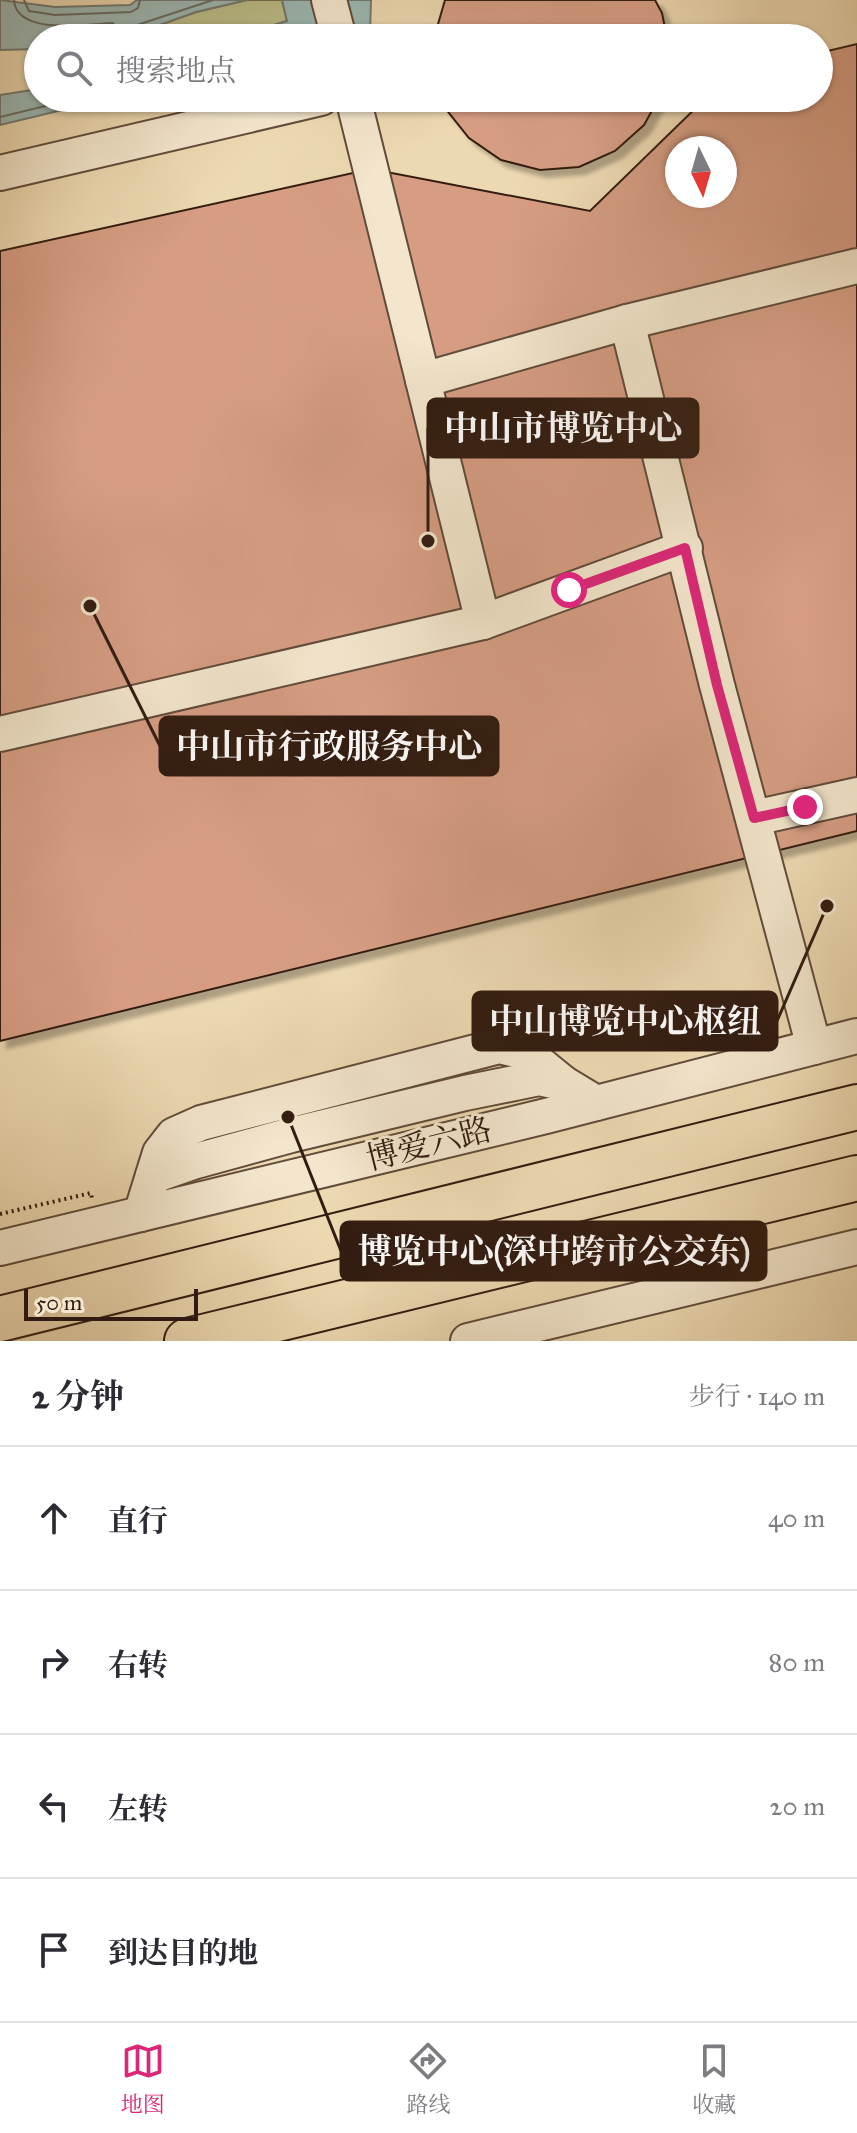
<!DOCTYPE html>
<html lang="zh">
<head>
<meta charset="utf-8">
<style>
	:root { --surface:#fff; --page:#f7f7f7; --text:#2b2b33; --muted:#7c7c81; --line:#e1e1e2; --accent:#db2777 }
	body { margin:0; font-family:"IM FELL Great Primer","Noto Serif SC",serif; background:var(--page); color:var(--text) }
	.compass { position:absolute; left:665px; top:136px; width:72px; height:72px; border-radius:50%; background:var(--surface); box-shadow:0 2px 6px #0004; rotate:175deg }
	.scale { position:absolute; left:24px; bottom:20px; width:174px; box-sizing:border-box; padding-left:8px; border:4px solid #321c11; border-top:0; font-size:22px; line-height:28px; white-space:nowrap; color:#321c11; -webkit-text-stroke:6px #f3e6cc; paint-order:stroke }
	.stop { position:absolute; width:24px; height:24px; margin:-18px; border:6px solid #db2777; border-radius:50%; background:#fff }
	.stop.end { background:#db2777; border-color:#fff; box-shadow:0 2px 8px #0008 }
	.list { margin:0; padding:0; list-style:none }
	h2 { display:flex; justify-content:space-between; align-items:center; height:104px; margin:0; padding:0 32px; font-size:34px }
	h2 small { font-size:26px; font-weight:400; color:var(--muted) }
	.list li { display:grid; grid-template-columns:52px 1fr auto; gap:24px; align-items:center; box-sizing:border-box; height:144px; padding:0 32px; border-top:2px solid var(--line) }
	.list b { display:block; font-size:30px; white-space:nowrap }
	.list em { font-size:26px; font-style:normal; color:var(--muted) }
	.icon { flex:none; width:44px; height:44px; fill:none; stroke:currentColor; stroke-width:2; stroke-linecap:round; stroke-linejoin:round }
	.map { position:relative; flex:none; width:857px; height:1341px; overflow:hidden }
	.search { position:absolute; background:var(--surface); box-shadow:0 2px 6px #0004; left:24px; right:24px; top:24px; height:88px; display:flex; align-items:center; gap:20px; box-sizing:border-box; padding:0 28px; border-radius:44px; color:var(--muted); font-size:30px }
	.sheet { height:680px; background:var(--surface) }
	nav { display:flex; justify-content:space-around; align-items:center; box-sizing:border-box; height:112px; border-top:2px solid var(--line); background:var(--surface); font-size:22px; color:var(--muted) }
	nav a { display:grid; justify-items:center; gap:4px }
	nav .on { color:var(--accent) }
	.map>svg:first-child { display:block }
</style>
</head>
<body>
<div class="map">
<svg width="857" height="1341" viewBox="0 0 857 1341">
	<defs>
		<filter id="shadow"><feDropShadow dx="7" dy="7" stdDeviation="2" flood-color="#0004"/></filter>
	</defs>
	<rect width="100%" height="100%" fill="#edd9b1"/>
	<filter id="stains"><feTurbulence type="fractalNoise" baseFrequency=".0025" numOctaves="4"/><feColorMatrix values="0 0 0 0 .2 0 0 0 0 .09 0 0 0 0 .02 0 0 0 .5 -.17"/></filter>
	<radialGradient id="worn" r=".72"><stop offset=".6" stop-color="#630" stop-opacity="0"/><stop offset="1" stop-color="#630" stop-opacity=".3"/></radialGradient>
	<!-- green -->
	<polygon fill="#bbbe89" stroke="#766d4d" stroke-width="2" points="247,0 282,0 287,21 233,38 123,38 196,12"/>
	<!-- water -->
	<g fill="#9bb9b5" stroke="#717a73" stroke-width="2">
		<polygon points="0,0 55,7 130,5 137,0 247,0 196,12 123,38 38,38 38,49 0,50"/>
		<polygon points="282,0 371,0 370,34 355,38 233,38 287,21"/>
		<polygon points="38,89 38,98 112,98 0,125 0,95"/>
	</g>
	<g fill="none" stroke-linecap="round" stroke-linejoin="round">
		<!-- shore -->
		<g stroke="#666a63" stroke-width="2">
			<path d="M14,0C16,36 87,24 113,23L116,27L115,38"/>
			<polyline points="24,0 29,11 55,15 131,12 138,8 140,0"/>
			<polyline points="125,38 126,31 131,27 213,0"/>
			<polyline points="0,117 78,98"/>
		</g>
	</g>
	<!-- building -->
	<g fill="#d69d83" stroke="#321c11" stroke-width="2" fill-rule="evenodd" filter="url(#shadow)">
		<polygon points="445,0 655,0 662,13 667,38 434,38"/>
		<path d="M857,44V831L0,1041V251L371,169L590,211L706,98H819V53ZM677,148H725V196H677Z"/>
		<polygon points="442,98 659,98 644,125 615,151 579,167 540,170 501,160 469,138 445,108"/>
	</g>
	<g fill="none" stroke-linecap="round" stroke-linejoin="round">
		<defs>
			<g id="minor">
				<polyline points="329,0 339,38"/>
				<polyline points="353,98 483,622"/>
				<polyline points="0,173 321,98"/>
				<polyline points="627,322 717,685 814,1047"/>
				<polyline points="423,380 627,322 857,266"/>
				<polyline points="0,734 483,622 685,548"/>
				<polyline points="754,818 857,795"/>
				<polyline points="153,1176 196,1161 291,1135 465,1093 539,1078 563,1083"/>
				<polyline points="141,1214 160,1153 174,1135 201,1123 499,1046 525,1052 563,1083 596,1103"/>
				<polyline points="0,1248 546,1116 857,1036"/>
				<polyline points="468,1341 857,1247"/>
			</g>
			<g id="highway">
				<polyline points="0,1319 857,1107"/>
				<polyline points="187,1341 857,1178"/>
			</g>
		</defs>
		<!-- minor casing -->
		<use href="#minor" stroke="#614b39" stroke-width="38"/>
		<!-- highway casing -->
		<use href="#highway" stroke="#321c11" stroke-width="48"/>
		<!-- path -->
		<polyline stroke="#321c11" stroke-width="4" stroke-dasharray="2 4" stroke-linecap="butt" points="0,1214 91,1193 92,1199"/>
		<!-- minor -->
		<use href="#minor" stroke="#f3e6cc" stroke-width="34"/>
		<!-- highway -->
		<use href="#highway" stroke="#edd9b1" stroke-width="44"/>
	</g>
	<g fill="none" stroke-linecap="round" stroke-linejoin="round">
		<!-- route -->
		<polyline stroke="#db2777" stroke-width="10" points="569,590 685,548 717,685 754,818 805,807"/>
	</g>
	<g text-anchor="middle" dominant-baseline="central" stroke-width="6" stroke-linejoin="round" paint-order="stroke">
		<!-- street labels -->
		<g font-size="32" fill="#321c11" stroke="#f3e6cc">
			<text transform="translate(429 1144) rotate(-14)">博爱六路</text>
		</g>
	</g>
	<!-- callouts -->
	<path fill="none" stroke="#321c11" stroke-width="3" d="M428 541L428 428M90 606L160 746M827 906L777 1021M288 1117L341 1251"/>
	<g fill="#321c11" stroke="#f3e6cc" stroke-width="3">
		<circle cx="428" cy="541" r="8"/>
		<circle cx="90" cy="606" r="8"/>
		<circle cx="827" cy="906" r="8"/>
		<circle cx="288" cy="1117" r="8"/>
	</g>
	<g fill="#321c11" stroke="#321c11" stroke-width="3">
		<rect x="428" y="399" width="270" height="58" rx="8"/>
		<rect x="160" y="717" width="338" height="58" rx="8"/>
		<rect x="473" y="992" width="304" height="58" rx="8"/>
		<rect x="341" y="1222" width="425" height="58" rx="8"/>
	</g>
	<g font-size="34" text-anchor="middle" font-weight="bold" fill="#fff">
		<text x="563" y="440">中山市博览中心</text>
		<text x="329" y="758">中山市行政服务中心</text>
		<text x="625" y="1033">中山博览中心枢纽</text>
		<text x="554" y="1263">博览中心(深中跨市公交东)</text>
	</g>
	<rect width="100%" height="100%" filter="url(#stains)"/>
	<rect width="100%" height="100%" fill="url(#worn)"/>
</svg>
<svg class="compass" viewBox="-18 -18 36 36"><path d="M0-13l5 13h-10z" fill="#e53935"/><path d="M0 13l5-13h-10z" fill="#7c7c81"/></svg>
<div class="scale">50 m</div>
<div class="stop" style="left:569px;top:590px"></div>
<div class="stop end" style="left:805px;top:807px"></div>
<div class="search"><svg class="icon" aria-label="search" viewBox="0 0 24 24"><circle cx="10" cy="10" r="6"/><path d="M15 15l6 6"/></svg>搜索地点</div>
</div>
<section class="sheet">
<h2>2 分钟<small>步行 · 140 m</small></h2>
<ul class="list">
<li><svg class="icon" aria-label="ahead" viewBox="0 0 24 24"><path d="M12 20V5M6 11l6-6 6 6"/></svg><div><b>直行</b></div><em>40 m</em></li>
<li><svg class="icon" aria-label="right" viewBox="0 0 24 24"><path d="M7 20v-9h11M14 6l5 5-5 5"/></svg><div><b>右转</b></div><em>80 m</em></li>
<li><svg class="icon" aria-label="left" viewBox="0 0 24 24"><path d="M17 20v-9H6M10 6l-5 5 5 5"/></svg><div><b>左转</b></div><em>20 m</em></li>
<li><svg class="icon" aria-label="arrive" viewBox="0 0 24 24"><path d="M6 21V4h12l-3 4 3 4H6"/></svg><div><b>到达目的地</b></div></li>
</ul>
</section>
<nav>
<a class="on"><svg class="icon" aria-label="map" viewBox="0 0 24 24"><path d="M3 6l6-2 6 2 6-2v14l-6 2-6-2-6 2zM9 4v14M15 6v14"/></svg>地图</a>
<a><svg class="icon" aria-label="directions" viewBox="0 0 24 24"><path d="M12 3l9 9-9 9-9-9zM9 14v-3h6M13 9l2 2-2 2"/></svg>路线</a>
<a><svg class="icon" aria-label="saved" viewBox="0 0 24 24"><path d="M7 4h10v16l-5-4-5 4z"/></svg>收藏</a>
</nav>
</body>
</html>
